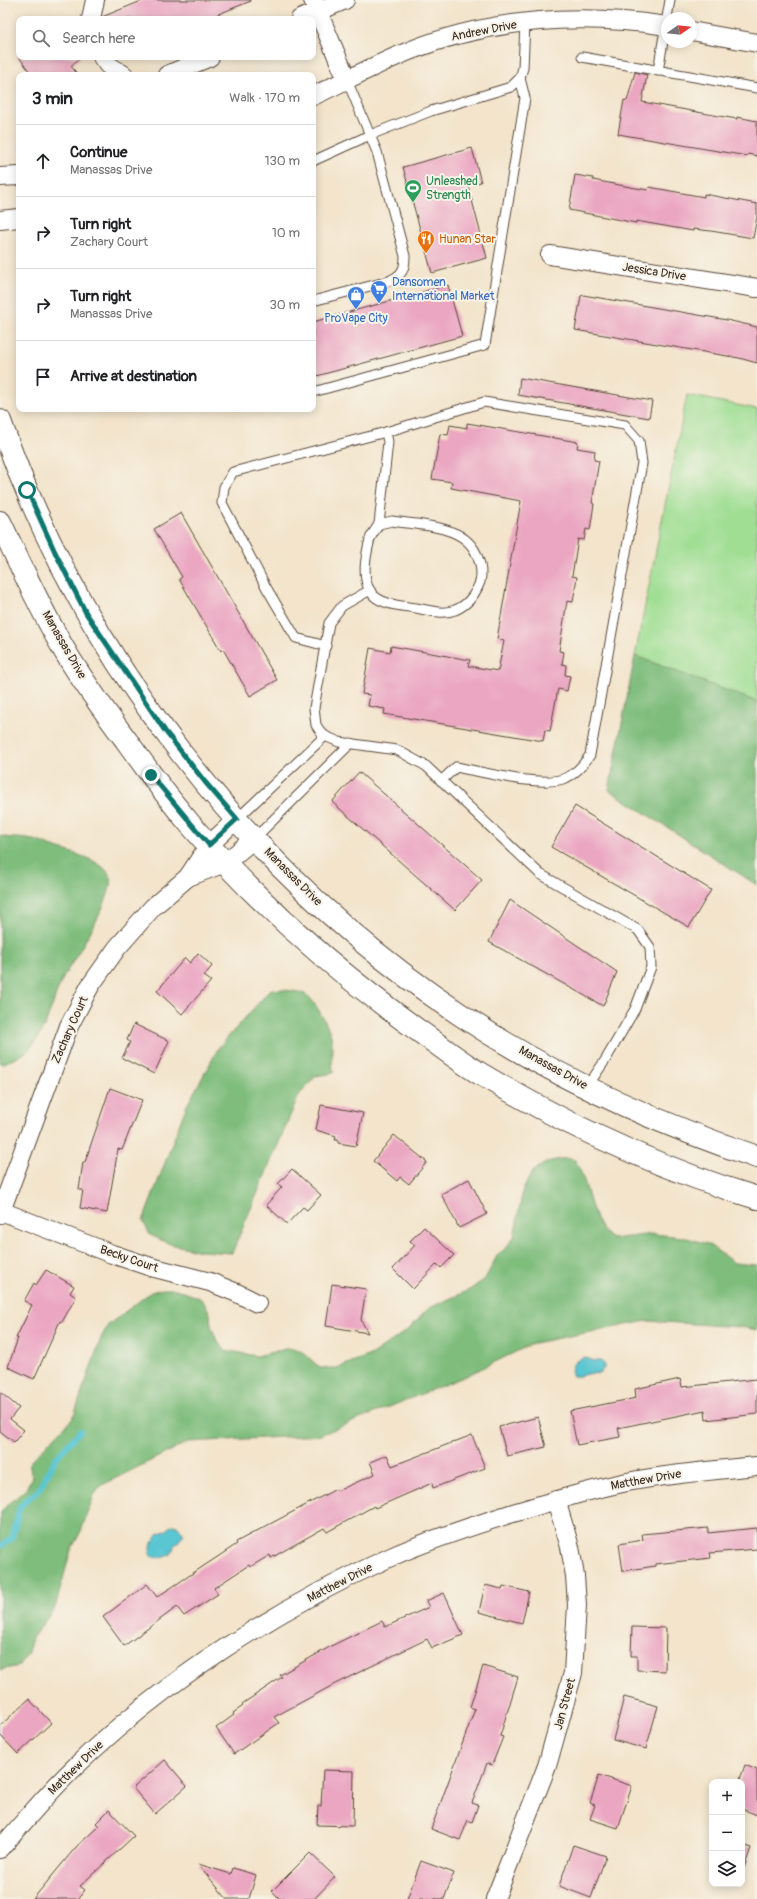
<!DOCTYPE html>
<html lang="en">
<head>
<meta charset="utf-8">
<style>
	:root { --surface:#fff; --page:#f6f6f6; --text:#202124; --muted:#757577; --line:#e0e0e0 }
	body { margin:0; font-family:Pangolin,sans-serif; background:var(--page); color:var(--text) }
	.controls { position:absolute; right:12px; bottom:12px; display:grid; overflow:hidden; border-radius:8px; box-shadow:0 2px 10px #0003 }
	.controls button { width:36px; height:36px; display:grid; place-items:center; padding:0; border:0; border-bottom:1px solid var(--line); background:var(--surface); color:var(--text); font:20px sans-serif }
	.compass { position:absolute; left:661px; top:12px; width:36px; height:36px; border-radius:50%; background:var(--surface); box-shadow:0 2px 10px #0003; rotate:76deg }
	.stop { position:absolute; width:12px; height:12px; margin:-9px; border:3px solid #0f766e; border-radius:50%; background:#fff }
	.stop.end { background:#0f766e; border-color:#fff; box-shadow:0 1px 4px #0008 }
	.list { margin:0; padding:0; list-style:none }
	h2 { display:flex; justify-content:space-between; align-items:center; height:52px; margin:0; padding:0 16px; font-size:17px }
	h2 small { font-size:13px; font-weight:400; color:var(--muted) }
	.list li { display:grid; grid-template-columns:26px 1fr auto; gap:12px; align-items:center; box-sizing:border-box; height:72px; padding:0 16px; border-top:1px solid var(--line) }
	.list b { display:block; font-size:15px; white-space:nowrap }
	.list p { margin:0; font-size:13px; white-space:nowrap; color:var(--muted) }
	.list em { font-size:13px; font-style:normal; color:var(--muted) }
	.icon { flex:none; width:22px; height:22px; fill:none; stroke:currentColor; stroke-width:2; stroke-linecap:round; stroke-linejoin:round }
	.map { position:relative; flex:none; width:757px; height:1899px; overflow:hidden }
	.search { position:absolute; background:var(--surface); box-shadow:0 2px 10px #0003; left:16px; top:16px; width:300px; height:44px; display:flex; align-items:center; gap:10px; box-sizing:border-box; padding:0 14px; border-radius:8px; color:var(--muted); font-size:15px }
	.panel { position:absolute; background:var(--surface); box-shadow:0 2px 10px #0003; left:16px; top:72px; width:300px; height:340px; border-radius:8px }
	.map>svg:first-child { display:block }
</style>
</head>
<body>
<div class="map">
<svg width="757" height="1899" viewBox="0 0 757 1899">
	<rect width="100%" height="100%" fill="#f7f3e8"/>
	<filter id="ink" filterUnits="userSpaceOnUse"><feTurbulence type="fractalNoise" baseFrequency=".025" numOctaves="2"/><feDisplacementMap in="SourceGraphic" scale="8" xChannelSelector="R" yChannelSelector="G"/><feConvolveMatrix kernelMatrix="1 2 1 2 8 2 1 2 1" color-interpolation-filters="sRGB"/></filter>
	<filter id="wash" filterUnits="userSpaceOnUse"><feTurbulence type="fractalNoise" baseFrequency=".012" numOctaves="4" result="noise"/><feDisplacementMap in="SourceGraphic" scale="16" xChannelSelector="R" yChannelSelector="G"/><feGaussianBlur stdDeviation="0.9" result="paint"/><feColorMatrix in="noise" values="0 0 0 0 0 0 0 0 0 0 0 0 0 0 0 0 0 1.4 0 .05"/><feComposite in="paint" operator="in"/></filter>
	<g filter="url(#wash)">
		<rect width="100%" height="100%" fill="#f3e4cb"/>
		<!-- green -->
		<polygon fill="#9fde93" stroke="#6d8458" points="687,395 757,409 757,702 635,656"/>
		<!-- forest -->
		<g fill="#7fbd7d" stroke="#5d744e">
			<polygon points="635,656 757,702 757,885 609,790"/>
			<path d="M0,836C11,839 22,837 33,840C40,841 46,845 53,847C69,852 100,859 109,874C120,891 72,961 62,980C52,1002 47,1030 30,1048C24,1056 11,1060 1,1064L0,1063Z"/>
			<path d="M271,989C280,990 301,990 308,996C315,1002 329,1027 331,1036C334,1049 330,1061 334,1073L316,1076L299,1095L232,1253L201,1251L170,1244L150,1235L143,1221L186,1107L219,1047Z"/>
			<path d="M565,1158L575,1160C590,1184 589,1224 612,1239L653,1234L683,1237L708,1244L734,1263L757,1265V1330L740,1327L647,1321L534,1343L466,1376L320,1435L188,1442L102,1485L94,1495L81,1531L71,1550L55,1608L32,1638L27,1655L19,1666L0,1670V1512L26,1489L32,1477L29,1463L73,1418L101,1338L108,1325L151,1292L162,1289H176L200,1298L206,1305L210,1314L211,1326L217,1341L225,1350L257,1356L289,1348L303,1352L320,1368H337L375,1353L410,1328L429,1308L471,1289L485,1279L498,1254L505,1249L514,1237L523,1190L532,1172L547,1162Z"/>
		</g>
		<!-- water -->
		<g fill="#5ac6d2" stroke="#4a7878">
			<path d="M585,1357L593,1361H602L604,1364V1368L599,1374C587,1371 581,1378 573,1376C568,1365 576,1360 585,1357Z"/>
			<path d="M174,1525L179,1527L184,1535L174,1546L172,1553C167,1558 158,1559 151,1556L150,1552L152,1543L159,1533L166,1531L170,1526Z"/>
		</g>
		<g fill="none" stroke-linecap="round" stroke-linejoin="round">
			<!-- stream -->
			<polyline stroke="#5ac6d2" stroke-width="6" points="0,1546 5,1544 12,1538 20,1507 26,1500 38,1491 56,1458 80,1431"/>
		</g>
		<g id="blocks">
			<!-- building -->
			<g fill="#eba7c2">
				<polygon points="144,0 251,0 251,1 206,19 102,19 102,17"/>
				<polygon points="19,57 81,57 71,66 78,75 32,75"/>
				<polygon points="635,72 647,75 642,102 719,116 737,119 737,117 757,121 757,156 748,154 747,156 618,134 624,100 627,101"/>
				<polygon points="472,148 481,182 468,185 487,258 432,273 403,167"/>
				<polygon points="575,175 593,178 593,180 630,187 648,190 649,187 704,197 704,194 757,204 757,217 753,238 711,231 693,229 693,231 636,221 636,223 569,210"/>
				<polygon points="448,285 462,336 313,377 313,322"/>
				<polygon points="583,295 727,320 757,327 757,363 739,358 575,330 581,296"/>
				<polygon points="520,378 652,401 649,418 518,395"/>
				<polygon points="467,423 578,442 577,448 595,451 594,460 599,461 592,503 594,504 590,530 586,529 584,540 578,539 572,576 577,577 573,602 567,601 559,651 564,652 562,664 566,665 565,675 570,676 567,691 558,689 550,731 545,730 543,741 384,714 385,709 368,706 370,695 362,694 370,648 390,652 391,646 470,660 468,666 498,671 504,641 497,639 521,501 451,488 452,482 432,479 440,434 448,435 450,425 467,428"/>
				<polygon points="181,513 277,680 250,696 223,649 221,651 179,579 182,577 154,529"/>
				<polygon points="359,772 482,880 455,910 332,802"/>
				<polygon points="575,806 711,890 689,927 551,847"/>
				<polygon points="510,900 617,972 603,1006 489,942"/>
				<polygon points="198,953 212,966 204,976 211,981 182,1014 157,991 185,958 190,963"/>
				<polygon points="134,1024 169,1041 154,1074 122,1058 130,1042 127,1040"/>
				<polygon points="110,1088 142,1100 122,1150 118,1149 107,1213 80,1208 83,1190 79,1190 83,1162 85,1162"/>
				<polygon points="321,1105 363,1113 356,1146 338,1143 338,1140 335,1140 336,1136 316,1130"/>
				<polygon points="394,1135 427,1162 409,1184 400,1177 397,1181 373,1161"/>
				<polygon points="292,1169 321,1195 307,1210 303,1207 287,1224 266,1205 282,1187 278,1184"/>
				<polygon points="469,1179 487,1214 459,1228 441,1194"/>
				<polygon points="424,1227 454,1255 441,1268 437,1264 413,1289 393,1269 415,1245 410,1241"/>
				<polygon points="46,1270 74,1286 70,1293 76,1297 62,1322 60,1321 34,1379 8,1367 18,1338 16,1338 32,1305 24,1301 34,1283 36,1285"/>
				<polygon points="332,1284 366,1289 361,1320 368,1333 326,1326"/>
				<polygon points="680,1379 682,1387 757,1379 757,1414 706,1420 705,1410 618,1428 620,1437 577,1445 570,1411 636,1398 635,1389"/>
				<polygon points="0,1392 19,1408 10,1419 24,1430 14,1442 0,1431"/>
				<polygon points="538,1417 546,1447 507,1456 499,1427"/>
				<polygon points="472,1435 485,1468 433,1488 432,1483 375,1508 374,1506 327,1532 324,1528 271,1558 270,1555 250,1567 249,1565 214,1588 218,1594 184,1616 177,1607 124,1646 103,1617 147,1584 157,1597 237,1544 236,1542 336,1489 337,1491 375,1474 370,1462 387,1455 392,1466"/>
				<polygon points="708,1528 708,1533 757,1528 757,1549 710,1553 711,1558 655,1564 655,1566 623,1571 619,1544 643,1540 642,1534"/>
				<polygon points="485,1585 502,1589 503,1586 529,1592 522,1623 479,1612"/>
				<polygon points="444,1593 463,1635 432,1648 427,1639 335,1684 274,1717 279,1723 234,1754 216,1728 234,1715 233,1713 243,1706 242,1704 282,1677 280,1675 333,1645 382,1621 385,1627 429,1607 426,1601"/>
				<polygon points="632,1627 666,1628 665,1671 637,1670 637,1656 631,1656"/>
				<polygon points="483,1666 518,1677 500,1736 503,1737 492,1765 487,1763 472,1803 478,1805 472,1822 468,1820 460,1840 431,1829 475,1709 470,1707"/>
				<polygon points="624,1697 658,1706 646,1749 613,1740"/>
				<polygon points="29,1699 51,1723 18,1754 0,1735 0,1726"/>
				<polygon points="165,1760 187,1786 155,1814 133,1788"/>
				<polygon points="745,1765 757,1770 757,1815 742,1809 742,1782 739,1782"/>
				<polygon points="323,1770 354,1771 353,1826 317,1825 318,1806 321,1806"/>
				<polygon points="599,1775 632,1786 618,1828 590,1819 595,1805 590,1803"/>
				<polygon points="109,1810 134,1836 80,1886 85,1890 78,1899 33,1899 76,1847 99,1826 96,1823"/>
				<polygon points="742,1844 751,1848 742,1874"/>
				<polygon points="573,1845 606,1856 591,1898 559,1886"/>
				<polygon points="310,1853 335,1877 314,1899 280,1899 272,1891"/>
				<polygon points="421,1861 454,1873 444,1899 407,1899"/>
				<polygon points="198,1864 231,1874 233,1868 256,1875 249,1899 227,1899"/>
			</g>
		</g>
	</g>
	<g filter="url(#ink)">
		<use href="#blocks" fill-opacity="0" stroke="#574638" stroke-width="1"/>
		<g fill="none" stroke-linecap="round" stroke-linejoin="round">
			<defs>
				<g id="service">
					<polyline points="582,57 757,88"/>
					<polyline points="658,71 670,0"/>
					<polyline points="313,161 370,135 431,111 511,87 520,78 523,68 525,23"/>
					<path d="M313,301L389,281C402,275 405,270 405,256L377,152L347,80"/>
					<polyline points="313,392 485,345 525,98 520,78"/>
					<path d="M392,521C422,526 467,524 478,558C481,565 482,575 480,582C475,595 468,605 455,610C443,615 427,610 416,608C403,606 383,605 373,595C360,581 366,555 370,539C372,534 376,529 379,524Z"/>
					<polyline points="379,524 388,442 386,432"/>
					<polyline points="370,590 342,606 329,623 314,708 316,725 320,731 325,736 339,742 397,750 426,766 540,874 638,930 650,947 651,967 635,1009 606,1059 587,1087"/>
					<path d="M326,646L296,638L266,587L222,503L224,487L233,472L386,432L484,402L625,425L639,441L642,463L590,755C584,764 577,773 566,778C541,788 483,772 456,767L441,781"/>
					<polyline points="237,819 325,736"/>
					<polyline points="255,838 351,743"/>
				</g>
				<g id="minor">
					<polyline points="313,0 347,80"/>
					<polyline points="91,19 95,0"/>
					<polyline points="300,19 345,0"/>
					<polyline points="691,31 757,43"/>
					<polyline points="102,57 108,65 124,75"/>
					<polyline points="167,75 210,57"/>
					<path d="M313,96C345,81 377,64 409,51C490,18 582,13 667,26"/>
					<polyline points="0,177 19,176"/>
					<polyline points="0,220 19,218"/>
					<polyline points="550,255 757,288"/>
					<polyline points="188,877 225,863 255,838"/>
					<polyline points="1,1211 112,1254 151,1267 210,1282 237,1293 257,1303"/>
					<polyline points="0,1214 69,1026 90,986 117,948 153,907 188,877 209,845 237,819"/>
					<path d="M0,1849C25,1821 49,1791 77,1765C166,1679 280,1607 393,1556C432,1539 472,1526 513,1513C550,1502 588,1490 627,1482C670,1474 713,1470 757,1466"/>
					<polyline points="495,1899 547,1766 573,1673 577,1605 575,1576 570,1547 556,1500"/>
				</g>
				<g id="tertiary">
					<path d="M0,421C82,658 251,876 461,1015C552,1076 653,1122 757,1157"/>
					<path d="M0,522C21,566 41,611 66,653C84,683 105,712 126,740C146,768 167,797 190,824C257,902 335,971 419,1031C439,1045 459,1061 479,1073C566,1125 661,1169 757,1198"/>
				</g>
			</defs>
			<!-- service casing -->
			<use href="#service" stroke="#574638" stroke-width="11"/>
			<!-- minor casing -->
			<use href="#minor" stroke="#574638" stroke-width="20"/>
			<!-- tertiary casing -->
			<use href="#tertiary" stroke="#574638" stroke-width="24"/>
			<!-- service -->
			<use href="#service" stroke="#fff" stroke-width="9"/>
			<!-- minor -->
			<use href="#minor" stroke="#fff" stroke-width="18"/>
			<!-- tertiary -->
			<use href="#tertiary" stroke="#fff" stroke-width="22"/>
		</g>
	</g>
	<g fill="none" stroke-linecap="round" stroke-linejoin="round" filter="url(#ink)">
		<!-- route -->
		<polyline stroke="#0f766e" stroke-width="5" points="27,490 55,552 86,613 165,731 205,782 237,819 209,845 151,775"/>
	</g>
	<!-- icons -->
	<defs>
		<symbol id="stadium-pin" viewBox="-11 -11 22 30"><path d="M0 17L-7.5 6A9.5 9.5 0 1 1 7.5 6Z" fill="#2e9e5b" stroke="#f7f3e8"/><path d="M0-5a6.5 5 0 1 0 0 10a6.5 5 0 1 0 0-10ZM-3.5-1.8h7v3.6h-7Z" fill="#fff"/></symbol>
		<symbol id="restaurant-pin" viewBox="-11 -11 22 30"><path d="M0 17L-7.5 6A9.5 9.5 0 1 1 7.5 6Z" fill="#e8710a" stroke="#f7f3e8"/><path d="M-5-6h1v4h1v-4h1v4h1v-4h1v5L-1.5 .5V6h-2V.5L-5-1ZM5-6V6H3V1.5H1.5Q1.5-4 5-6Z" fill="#fff"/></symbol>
		<symbol id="supermarket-pin" viewBox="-11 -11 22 30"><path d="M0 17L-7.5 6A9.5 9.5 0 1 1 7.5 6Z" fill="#3f7fe0" stroke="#f7f3e8"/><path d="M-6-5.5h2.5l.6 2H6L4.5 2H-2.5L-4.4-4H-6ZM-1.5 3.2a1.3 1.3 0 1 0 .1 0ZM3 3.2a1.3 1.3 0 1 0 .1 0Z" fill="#fff"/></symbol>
		<symbol id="shop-pin" viewBox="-11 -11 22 30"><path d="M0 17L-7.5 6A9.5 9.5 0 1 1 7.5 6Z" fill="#3f7fe0" stroke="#f7f3e8"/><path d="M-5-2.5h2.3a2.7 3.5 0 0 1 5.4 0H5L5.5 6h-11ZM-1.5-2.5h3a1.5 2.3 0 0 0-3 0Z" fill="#fff"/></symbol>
	</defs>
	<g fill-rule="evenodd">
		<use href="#stadium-pin" x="403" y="178" width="20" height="27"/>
		<use href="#restaurant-pin" x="416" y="229" width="20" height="27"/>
		<use href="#supermarket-pin" x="369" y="279" width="20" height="27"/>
		<use href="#shop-pin" x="346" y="285" width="20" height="27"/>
	</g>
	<g text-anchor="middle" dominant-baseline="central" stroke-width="4" stroke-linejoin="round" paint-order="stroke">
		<!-- street labels -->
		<g font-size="12" fill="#3b2a1e" stroke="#f7f3e8">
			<text transform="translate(484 31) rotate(-11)">Andrew Drive</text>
			<text transform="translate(654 272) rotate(9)">Jessica Drive</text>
			<text transform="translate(64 645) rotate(60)">Manassas Drive</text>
			<text transform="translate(293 877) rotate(45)">Manassas Drive</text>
			<text transform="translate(70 1030) rotate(-66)">Zachary Court</text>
			<text transform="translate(553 1068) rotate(29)">Manassas Drive</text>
			<text transform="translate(129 1259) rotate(19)">Becky Court</text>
			<text transform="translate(646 1480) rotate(-10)">Matthew Drive</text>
			<text transform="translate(340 1583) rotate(-27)">Matthew Drive</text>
			<text transform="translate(565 1704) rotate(-75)">Jan Street</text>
			<text transform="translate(76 1768) rotate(-44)">Matthew Drive</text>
		</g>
		<!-- leisure labels -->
		<g font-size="12" fill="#27864d" stroke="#f7f3e8" text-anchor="start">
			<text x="426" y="181">Unleashed<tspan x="426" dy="14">Strength</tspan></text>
		</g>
		<!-- food labels -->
		<g font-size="12" fill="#c56008" stroke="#f7f3e8" text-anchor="start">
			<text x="439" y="239">Hunan Star</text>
		</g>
		<!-- shop labels -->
		<g font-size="12" fill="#366cbe" stroke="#f7f3e8" text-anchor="start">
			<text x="392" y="282">Dansomen<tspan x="392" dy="14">International Market</tspan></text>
			<text x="356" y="318" text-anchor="middle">ProVape City</text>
		</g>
	</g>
</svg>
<div class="controls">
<button>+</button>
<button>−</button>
<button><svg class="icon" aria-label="layers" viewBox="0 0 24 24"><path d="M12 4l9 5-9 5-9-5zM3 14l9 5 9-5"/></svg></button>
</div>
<svg class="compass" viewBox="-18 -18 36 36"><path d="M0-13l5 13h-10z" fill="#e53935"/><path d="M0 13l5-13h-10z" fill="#757577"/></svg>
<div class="stop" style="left:27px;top:490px"></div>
<div class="stop end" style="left:151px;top:775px"></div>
<div class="search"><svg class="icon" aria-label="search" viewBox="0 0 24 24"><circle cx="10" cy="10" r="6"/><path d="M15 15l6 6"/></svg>Search here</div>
<section class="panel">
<h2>3 min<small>Walk · 170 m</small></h2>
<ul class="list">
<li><svg class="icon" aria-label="ahead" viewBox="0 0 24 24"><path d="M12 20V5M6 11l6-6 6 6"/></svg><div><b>Continue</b><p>Manassas Drive</p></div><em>130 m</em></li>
<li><svg class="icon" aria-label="right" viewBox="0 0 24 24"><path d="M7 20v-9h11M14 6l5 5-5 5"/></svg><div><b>Turn right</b><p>Zachary Court</p></div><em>10 m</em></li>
<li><svg class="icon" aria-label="right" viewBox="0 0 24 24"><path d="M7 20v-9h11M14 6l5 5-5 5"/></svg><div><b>Turn right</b><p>Manassas Drive</p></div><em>30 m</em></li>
<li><svg class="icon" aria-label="arrive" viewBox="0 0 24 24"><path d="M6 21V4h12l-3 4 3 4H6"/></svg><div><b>Arrive at destination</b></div></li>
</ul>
</section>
</div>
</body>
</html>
